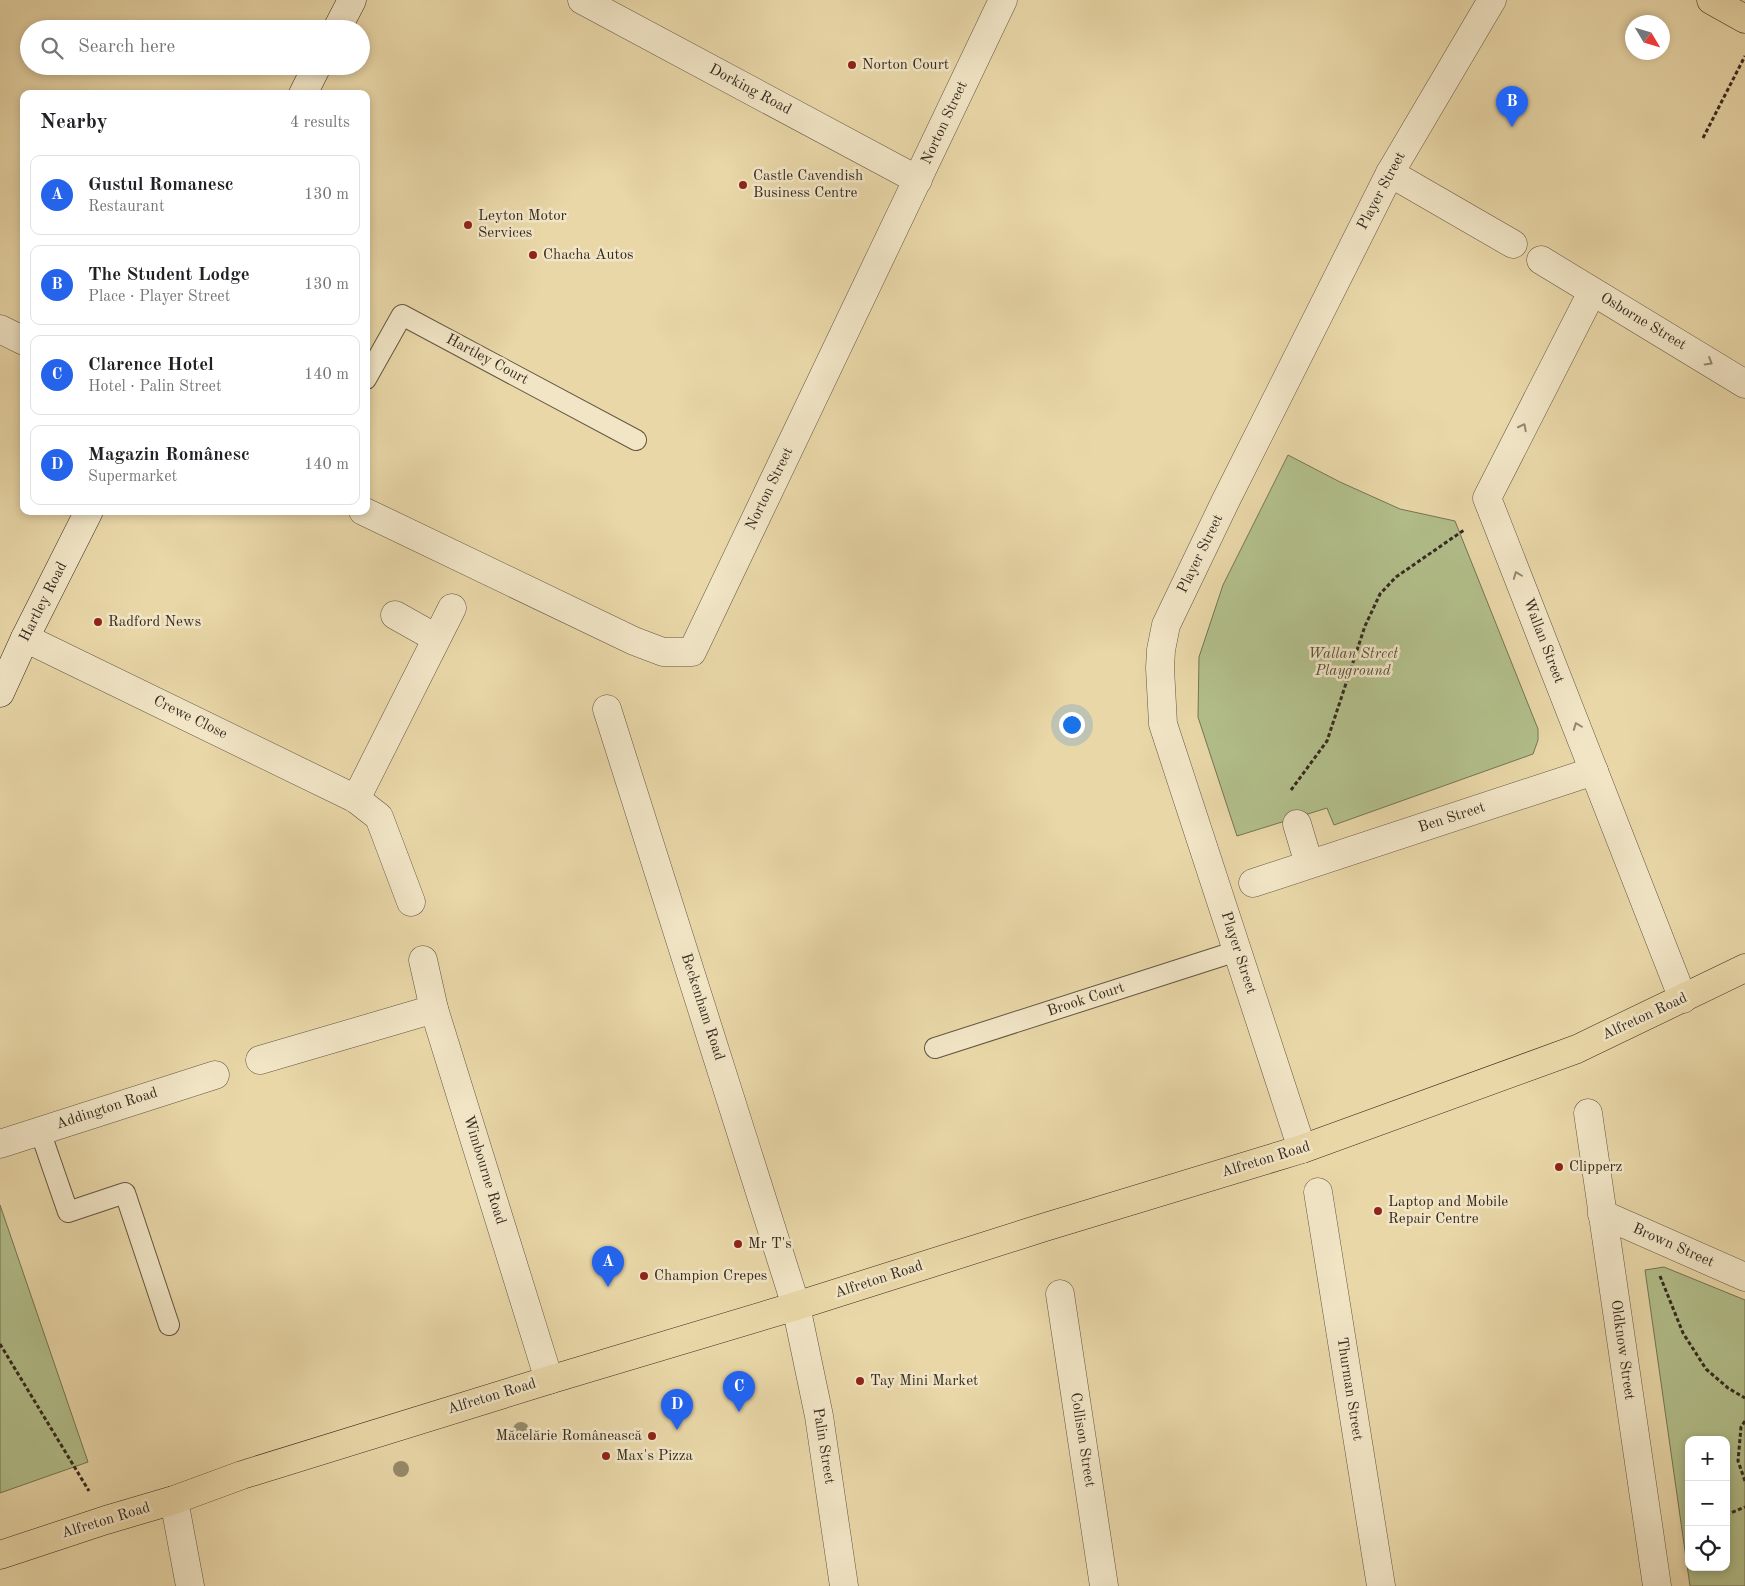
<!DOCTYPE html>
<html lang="en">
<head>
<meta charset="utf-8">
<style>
	:root { --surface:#fff; --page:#f2f2f2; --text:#202124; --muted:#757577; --line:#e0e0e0; --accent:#2563eb }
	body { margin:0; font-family:"Old Standard TT",serif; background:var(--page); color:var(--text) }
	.controls { position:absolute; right:15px; bottom:15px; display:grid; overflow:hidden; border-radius:10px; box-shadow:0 2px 8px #0003 }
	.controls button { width:45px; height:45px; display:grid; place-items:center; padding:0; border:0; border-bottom:1px solid var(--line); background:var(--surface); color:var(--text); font:25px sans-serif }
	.compass { position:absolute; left:1625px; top:15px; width:45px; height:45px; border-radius:50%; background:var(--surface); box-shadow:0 2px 8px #0003; rotate:128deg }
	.you { position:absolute; left:1071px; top:724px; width:18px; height:18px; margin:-12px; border:4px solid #fff; border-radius:50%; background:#1a73e8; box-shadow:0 0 0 8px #1a73e833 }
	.badge { display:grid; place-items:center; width:32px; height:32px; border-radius:50%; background:var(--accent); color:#fff; font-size:16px; font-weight:700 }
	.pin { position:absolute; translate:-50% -41px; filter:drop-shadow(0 1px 2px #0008) }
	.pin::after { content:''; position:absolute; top:26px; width:18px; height:15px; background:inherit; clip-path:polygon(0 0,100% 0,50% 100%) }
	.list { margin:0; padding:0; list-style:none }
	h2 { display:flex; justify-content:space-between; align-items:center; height:65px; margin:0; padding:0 20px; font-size:21px }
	h2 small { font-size:16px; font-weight:400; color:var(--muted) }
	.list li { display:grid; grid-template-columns:32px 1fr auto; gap:15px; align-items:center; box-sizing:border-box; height:80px; margin:0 10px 10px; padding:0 10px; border:1px solid var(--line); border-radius:10px }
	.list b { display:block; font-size:19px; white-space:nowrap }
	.list p { margin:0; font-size:16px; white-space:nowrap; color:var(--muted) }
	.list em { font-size:16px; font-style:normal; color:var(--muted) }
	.icon { flex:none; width:28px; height:28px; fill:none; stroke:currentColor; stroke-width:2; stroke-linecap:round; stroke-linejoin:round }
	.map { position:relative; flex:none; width:1745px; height:1586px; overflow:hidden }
	.search { position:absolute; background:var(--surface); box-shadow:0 2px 8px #0003; left:20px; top:20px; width:350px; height:55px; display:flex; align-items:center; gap:12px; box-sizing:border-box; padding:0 18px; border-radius:28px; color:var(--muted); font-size:19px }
	.panel { position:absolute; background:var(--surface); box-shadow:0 2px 8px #0003; left:20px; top:90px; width:350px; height:425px; border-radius:10px }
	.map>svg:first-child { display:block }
</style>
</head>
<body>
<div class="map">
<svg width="1745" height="1586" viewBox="0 0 1745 1586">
	<rect width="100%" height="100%" fill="#e9d7a8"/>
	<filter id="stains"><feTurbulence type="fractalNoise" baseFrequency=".004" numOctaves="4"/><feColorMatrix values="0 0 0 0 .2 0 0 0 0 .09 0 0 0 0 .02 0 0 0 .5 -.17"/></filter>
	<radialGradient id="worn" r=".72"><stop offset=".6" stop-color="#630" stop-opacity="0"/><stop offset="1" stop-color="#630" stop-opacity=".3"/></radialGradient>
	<!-- green -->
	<g fill="#b2bf8b" stroke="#747455" fill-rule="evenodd">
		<polygon points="1288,455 1340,482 1400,509 1455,521 1538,729 1538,740 1533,754 1334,825 1327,808 1237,836 1198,717 1199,657 1223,585"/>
		<polygon points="0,1205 88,1462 0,1493"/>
		<path d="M1664,1267L1745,1300V1586H1690L1645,1270ZM1689,1440H1726V1567H1689Z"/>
	</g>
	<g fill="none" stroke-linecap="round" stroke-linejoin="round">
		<defs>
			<g id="lane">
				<polyline points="366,379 402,315 636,440"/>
				<polyline points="935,1048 1237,951"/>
				<polyline points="40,1131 68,1212 125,1193 169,1325"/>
			</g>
			<g id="street">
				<polyline points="582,0 918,180"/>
				<polyline points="1390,173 1513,244"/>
				<polyline points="1541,260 1745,384"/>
				<polyline points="1592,292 1487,498 1683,999"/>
				<polyline points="0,329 24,341"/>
				<polyline points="363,511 634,641 663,652 692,652 1003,0"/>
				<polyline points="395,615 436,638"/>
				<polyline points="25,638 356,799 379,817 411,902"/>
				<polyline points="607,709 796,1306 819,1416 844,1586"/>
				<polyline points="356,799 452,608"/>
				<polyline points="1297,824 1309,864"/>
				<polyline points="1253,883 1594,771"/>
				<polyline points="423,960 434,1009 549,1380"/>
				<polyline points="260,1060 434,1009"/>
				<polyline points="1588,1113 1657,1586"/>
				<polyline points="0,1144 215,1075"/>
				<polyline points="1302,1149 1163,724 1160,668 1161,650 1166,625 1226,500 1390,173 1492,0"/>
				<polyline points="1318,1192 1381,1586"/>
				<polyline points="1602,1214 1745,1277"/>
				<polyline points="1060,1294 1104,1586"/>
				<polyline points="174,1500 190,1586"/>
			</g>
			<g id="secondary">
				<polyline points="337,29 352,0"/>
				<polyline points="303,94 317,66"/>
				<polyline points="0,693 25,638 89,511"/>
			</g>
			<g id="primary">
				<polyline points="1711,0 1745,19"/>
				<polyline points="0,1555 106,1520 174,1500 242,1475 549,1380 796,1306 1042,1228 1302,1149 1577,1049 1745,968"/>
			</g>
		</defs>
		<!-- lane casing -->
		<use href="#lane" stroke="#625541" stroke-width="22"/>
		<!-- street casing -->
		<use href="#street" stroke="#625541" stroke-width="29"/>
		<!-- secondary casing -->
		<use href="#secondary" stroke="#352a1f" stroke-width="29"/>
		<!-- primary casing -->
		<use href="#primary" stroke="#352a1f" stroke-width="29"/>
		<!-- path -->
		<g stroke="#352a1f" stroke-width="3" stroke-dasharray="4 2.5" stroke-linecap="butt">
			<polyline points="1703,138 1745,56"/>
			<polyline points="1291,790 1327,741 1365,626 1380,594 1396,577 1464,530"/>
			<polyline points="1660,1276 1683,1333 1706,1369 1728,1388 1745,1398"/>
			<polyline points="0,1344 89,1491"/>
			<polyline points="1745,1421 1741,1427 1738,1461 1745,1481"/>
			<polyline points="1726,1515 1745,1507"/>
		</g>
		<!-- lane -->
		<use href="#lane" stroke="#f1e5c6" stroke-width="20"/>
		<!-- street -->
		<use href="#street" stroke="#f1e5c6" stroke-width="28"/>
		<!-- secondary -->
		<use href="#secondary" stroke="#f1e5c6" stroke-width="28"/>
		<!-- primary -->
		<use href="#primary" stroke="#e9d7a8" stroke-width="28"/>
	</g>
	<!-- trees -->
	<g fill="#978c6c">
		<circle cx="521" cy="1430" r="8"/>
		<circle cx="401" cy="1469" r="8"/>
	</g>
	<!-- one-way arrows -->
	<defs><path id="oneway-chevron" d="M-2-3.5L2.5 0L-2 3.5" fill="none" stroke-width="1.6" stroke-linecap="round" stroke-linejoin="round" transform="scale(1.25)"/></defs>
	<g stroke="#938872">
		<use href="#oneway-chevron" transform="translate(1709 362) rotate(31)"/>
		<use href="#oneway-chevron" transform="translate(1523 427) rotate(-63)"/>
		<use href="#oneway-chevron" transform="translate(1517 575) rotate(-111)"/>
		<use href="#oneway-chevron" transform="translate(1577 726) rotate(-111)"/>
	</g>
	<!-- markers -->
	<g fill="#8f2418" stroke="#f1e5c6" stroke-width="2">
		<circle cx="852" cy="65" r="5"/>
		<circle cx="743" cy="185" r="5"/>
		<circle cx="468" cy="225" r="5"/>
		<circle cx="533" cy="255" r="5"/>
		<circle cx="98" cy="622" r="5"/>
		<circle cx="1559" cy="1167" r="5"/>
		<circle cx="1378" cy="1211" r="5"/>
		<circle cx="738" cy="1244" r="5"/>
		<circle cx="644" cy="1276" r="5"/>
		<circle cx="860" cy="1381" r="5"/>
		<circle cx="652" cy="1436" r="5"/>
		<circle cx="606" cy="1456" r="5"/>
	</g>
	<g text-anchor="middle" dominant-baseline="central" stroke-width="5" stroke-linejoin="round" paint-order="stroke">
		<!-- poi labels -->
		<g font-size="15" fill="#352a1f" stroke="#f1e5c6" text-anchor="start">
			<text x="862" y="65">Norton Court</text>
			<text x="753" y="176">Castle Cavendish<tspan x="753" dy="17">Business Centre</tspan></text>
			<text x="478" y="216">Leyton Motor<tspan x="478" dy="17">Services</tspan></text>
			<text x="543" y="255">Chacha Autos</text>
			<text x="108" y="622">Radford News</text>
			<text x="1569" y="1167">Clipperz</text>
			<text x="1388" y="1202">Laptop and Mobile<tspan x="1388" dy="17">Repair Centre</tspan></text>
			<text x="748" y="1244">Mr T's</text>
			<text x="654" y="1276">Champion Crepes</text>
			<text x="870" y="1381">Tay Mini Market</text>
			<text x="642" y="1436" text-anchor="end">Măcelărie Românească</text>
			<text x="616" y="1456">Max's Pizza</text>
		</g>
		<!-- street labels -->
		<g font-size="15" fill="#352a1f" stroke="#f1e5c6">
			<text transform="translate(750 90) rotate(28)">Dorking Road</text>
			<text transform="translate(945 123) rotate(-65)">Norton Street</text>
			<text transform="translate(1382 191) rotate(-62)">Player Street</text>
			<text transform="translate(1643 322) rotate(31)">Osborne Street</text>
			<text transform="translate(487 360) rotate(28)">Hartley Court</text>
			<text transform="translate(770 489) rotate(-64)">Norton Street</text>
			<text transform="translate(1201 554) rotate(-64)">Player Street</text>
			<text transform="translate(44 602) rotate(-63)">Hartley Road</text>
			<text transform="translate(1543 641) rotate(69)">Wallan Street</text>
			<text transform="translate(190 718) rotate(26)">Crewe Close</text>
			<text transform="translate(1452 818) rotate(-18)">Ben Street</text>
			<text transform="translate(1238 953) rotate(72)">Player Street</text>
			<text transform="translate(1086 1000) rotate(-18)">Brook Court</text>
			<text transform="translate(702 1007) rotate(72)">Beckenham Road</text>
			<text transform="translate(1645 1017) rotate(-25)">Alfreton Road</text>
			<text transform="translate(107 1109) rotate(-18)">Addington Road</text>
			<text transform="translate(1266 1160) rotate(-17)">Alfreton Road</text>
			<text transform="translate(484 1170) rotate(73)">Wimbourne Road</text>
			<text transform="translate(1673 1246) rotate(24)">Brown Street</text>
			<text transform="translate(879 1280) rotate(-18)">Alfreton Road</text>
			<text transform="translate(1622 1350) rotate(82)">Oldknow Street</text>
			<text transform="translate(1349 1389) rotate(81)">Thurman Street</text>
			<text transform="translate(492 1397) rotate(-17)">Alfreton Road</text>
			<text transform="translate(1082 1440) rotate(81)">Collison Street</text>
			<text transform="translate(823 1446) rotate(81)">Palin Street</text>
			<text transform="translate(106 1521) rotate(-17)">Alfreton Road</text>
		</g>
		<!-- park labels -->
		<g font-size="15" font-style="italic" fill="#544f3a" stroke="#f1e5c6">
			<text x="1353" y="654">Wallan Street<tspan x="1353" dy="17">Playground</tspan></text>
		</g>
	</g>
	<rect width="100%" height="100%" filter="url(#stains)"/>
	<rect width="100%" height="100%" fill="url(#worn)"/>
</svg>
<div class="controls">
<button>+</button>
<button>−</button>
<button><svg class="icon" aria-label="locate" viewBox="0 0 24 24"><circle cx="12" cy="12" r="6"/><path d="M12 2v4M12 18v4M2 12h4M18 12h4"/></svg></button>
</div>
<svg class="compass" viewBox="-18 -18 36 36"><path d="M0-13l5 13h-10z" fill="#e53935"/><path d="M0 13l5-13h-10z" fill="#757577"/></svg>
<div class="you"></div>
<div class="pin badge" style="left:608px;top:1287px">A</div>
<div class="pin badge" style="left:1512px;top:127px">B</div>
<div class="pin badge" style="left:739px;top:1412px">C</div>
<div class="pin badge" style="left:677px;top:1430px">D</div>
<div class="search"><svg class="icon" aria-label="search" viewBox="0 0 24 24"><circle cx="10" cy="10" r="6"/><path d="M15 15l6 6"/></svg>Search here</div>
<section class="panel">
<h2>Nearby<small>4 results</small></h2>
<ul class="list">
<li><span class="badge">A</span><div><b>Gustul Romanesc</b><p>Restaurant</p></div><em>130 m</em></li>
<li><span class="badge">B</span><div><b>The Student Lodge</b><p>Place · Player Street</p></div><em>130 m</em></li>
<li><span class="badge">C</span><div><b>Clarence Hotel</b><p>Hotel · Palin Street</p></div><em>140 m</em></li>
<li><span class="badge">D</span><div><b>Magazin Românesc</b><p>Supermarket</p></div><em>140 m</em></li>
</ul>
</section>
</div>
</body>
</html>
